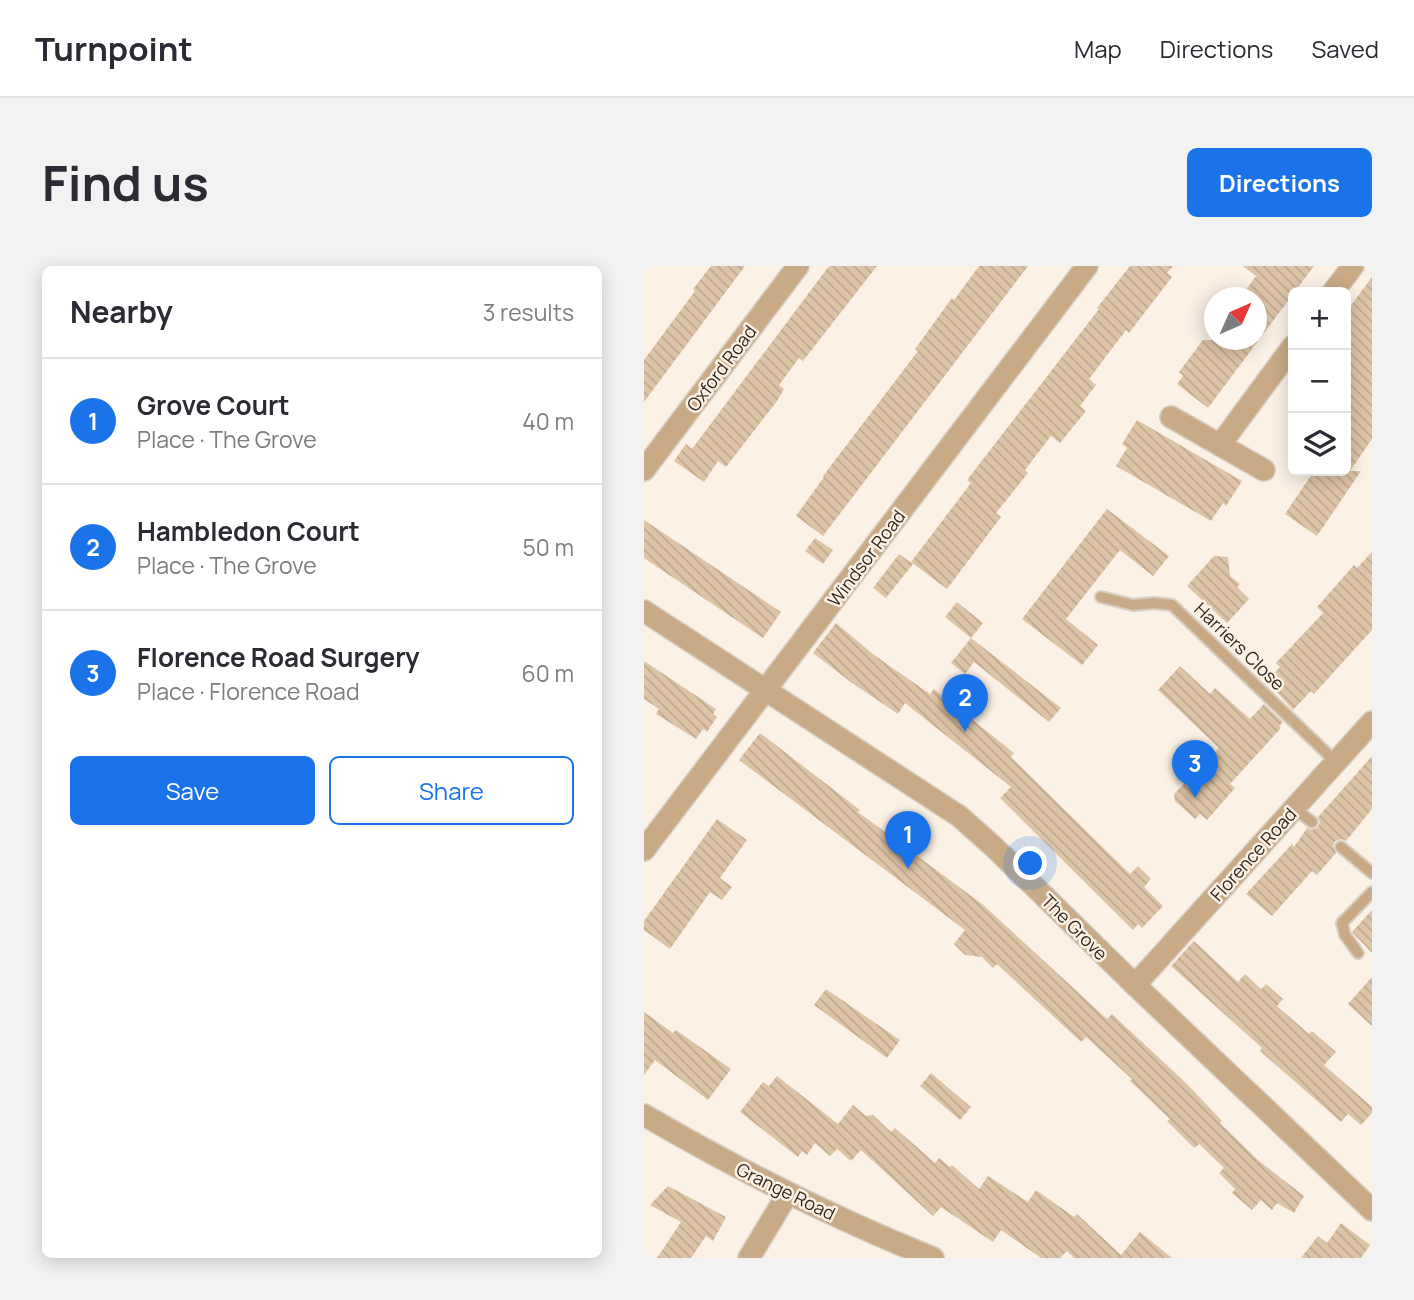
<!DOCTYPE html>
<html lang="en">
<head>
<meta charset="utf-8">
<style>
	:root { --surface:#fff; --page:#f2f2f3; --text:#2b2b33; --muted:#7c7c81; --line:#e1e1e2; --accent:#1a73e8 }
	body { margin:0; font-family:Manrope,sans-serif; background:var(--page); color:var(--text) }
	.controls { position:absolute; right:21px; top:21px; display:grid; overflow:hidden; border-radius:10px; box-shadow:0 4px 18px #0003 }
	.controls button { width:63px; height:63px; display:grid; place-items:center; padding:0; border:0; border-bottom:2px solid var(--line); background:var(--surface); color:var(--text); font:35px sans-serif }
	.compass { position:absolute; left:560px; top:21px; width:63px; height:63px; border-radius:50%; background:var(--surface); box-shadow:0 4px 18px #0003; rotate:45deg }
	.you { position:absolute; left:387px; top:598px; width:24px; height:24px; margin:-18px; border:5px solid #fff; border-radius:50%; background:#1a73e8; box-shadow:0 0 0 10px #1a73e833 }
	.badge { display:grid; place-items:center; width:46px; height:46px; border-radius:50%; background:var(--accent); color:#fff; font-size:23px; font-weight:700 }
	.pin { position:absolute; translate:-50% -58px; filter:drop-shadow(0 2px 4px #0008) }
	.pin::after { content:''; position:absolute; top:37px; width:24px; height:21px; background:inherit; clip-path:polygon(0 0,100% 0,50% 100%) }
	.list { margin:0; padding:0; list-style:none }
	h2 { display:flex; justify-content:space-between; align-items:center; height:91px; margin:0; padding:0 28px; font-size:30px }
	h2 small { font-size:23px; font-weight:400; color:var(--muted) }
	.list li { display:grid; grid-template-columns:46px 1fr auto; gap:21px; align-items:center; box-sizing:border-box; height:126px; padding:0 28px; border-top:2px solid var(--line) }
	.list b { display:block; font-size:26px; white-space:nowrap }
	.list p { margin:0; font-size:23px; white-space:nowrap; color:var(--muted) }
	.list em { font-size:23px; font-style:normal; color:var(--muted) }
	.actions { display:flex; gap:14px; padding:21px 28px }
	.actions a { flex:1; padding:16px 0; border:2px solid var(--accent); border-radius:10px; text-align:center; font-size:24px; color:var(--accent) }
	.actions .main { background:var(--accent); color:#fff }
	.icon { flex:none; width:38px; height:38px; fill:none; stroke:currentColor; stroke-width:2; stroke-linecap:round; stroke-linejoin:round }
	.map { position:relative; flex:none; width:728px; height:992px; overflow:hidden; border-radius:10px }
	header { display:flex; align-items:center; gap:42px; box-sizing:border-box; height:98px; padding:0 35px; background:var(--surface); border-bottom:2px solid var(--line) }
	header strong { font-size:33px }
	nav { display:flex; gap:38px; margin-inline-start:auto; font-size:24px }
	.intro { display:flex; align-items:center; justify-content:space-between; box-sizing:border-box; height:168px; padding:0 42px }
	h1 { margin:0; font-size:49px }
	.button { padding:18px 32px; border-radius:10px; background:var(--accent); color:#fff; font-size:24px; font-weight:700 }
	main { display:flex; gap:42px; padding:0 42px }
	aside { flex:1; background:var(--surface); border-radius:10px; box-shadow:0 4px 18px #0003 }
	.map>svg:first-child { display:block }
</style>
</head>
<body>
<header>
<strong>Turnpoint</strong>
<nav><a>Map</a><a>Directions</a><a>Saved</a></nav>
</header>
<div class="intro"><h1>Find us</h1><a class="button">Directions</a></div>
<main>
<aside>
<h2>Nearby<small>3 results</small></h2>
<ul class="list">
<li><span class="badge">1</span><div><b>Grove Court</b><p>Place · The Grove</p></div><em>40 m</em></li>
<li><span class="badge">2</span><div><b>Hambledon Court</b><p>Place · The Grove</p></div><em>50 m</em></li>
<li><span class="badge">3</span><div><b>Florence Road Surgery</b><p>Place · Florence Road</p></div><em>60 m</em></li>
</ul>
<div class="actions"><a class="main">Save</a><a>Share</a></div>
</aside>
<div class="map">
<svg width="728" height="992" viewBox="0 0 728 992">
	<defs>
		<pattern id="building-back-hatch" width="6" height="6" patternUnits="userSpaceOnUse" patternTransform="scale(1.75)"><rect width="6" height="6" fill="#dec4a7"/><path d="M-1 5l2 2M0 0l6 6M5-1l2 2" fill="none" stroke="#bfa88f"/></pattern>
	</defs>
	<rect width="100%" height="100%" fill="#fbf1e5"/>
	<!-- building -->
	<g fill="url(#building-back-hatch)">
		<polygon points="67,0 101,0 0,136 0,94 51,25 49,23"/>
		<polygon points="185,0 233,0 159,95 155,92 135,119 140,123 133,135 82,201 74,195 60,216 30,195 42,178 48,183"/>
		<polygon points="335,0 384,0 179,270 152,250 180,211 179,210 274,85 271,83 308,32 310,34"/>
		<polygon points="486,0 529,0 523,7 528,11 485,67 482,64 445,113 452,119 436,140 442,145 416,177 407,170 381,204 384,207 352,247 357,251 303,323 267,296 327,217 323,214 455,43 453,42"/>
		<polygon points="599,0 670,0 564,142 533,118 539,110 535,106 559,74 612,74 612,32 596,32 612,10"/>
		<polygon points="728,11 728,173 706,205 717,205 673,270 641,248 670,205 702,205 702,46"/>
		<polygon points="493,154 598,215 582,240 579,237 567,255 472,200 483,182 478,178"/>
		<polygon points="463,243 525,290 509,310 476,284 422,353 454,379 438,399 378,353"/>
		<polygon points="0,254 137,346 119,372 0,292"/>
		<polygon points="171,272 189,284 179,298 161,285"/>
		<polygon points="728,286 728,364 670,428 667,425 649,444 623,415 636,401 632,397 679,347 673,341 710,299 713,302"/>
		<polygon points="255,288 269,298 242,332 229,322"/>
		<polygon points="570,290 584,291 586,310 596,318 593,321 605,333 583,357 543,320"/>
		<polygon points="313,336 339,357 327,372 301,351"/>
		<polygon points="192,357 230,389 286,428 290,423 370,487 367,491 486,608 494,600 507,613 500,621 519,640 498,662 494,658 489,664 356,532 367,521 261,437 254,448 208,417 169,387"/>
		<polygon points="327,372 417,442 405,456 330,396 321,408 307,397"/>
		<polygon points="0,395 72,443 69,448 73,451 63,466 59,463 52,473 12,448 15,443 0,433"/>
		<polygon points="536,400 566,428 571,422 606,453 620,438 639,456 635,460 637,462 586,518 591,522 563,554 556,548 551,553 531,535 530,528 575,482 514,424"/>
		<polygon points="116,467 216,544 214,546 338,638 463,753 468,748 543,818 578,855 576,857 615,895 660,930 650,947 633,937 628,944 617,934 608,944 588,927 591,923 575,907 580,902 555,878 551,882 548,880 523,855 526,853 486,815 488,813 442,771 437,776 353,698 349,702 338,691 321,689 310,678 321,664 95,494"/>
		<polygon points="728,490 728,543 702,575 698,573 691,575 689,580 692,587 673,609 668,605 628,650 602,628 648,578 650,581 663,562 668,564 674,561 676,556 674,551"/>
		<polygon points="73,553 103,574 76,612 88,621 78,634 66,626 26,683 0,664 0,655"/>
		<polygon points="728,644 728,687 708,666"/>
		<polygon points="550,675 594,716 601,708 617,723 622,718 639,733 633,740 665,768 668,765 692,786 680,799 728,841 728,847 717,859 704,848 697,856 616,785 618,782 527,700"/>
		<polygon points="728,711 728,760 704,738"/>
		<polygon points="182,723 256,774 243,792 170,739"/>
		<polygon points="0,746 29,767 32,764 87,803 64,834 11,794 0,809"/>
		<polygon points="287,807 327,841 316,854 276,820"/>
		<polygon points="133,810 194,858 209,839 222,850 229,849 247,866 251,862 291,897 295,892 306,901 308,899 335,923 344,910 384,936 392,924 430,951 433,948 477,989 496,966 528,992 430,992 423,985 416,992 397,992 357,964 349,976 297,941 289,950 217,884 207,895 193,883 186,890 171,877 163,889 158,885 154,891 96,846 119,816 125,820"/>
		<polygon points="24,920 82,951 69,975 62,970 47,992 13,992 37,956 6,939"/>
		<polygon points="697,957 726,979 717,992 657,992 674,970 683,977"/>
	</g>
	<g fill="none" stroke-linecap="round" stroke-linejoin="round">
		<defs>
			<g id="lane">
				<polyline points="457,331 489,339 510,337 528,339 692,496"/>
				<polyline points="650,542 668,556"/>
				<polyline points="697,581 728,607"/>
				<polyline points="714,687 701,669 698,657 728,626"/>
			</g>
			<g id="street">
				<polyline points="689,26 709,0"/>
				<polyline points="527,151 576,179"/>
				<polyline points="0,204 154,0"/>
				<polyline points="620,204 576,179 649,80"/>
				<polyline points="0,345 315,550 350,581 491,719 728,944"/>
				<polyline points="0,584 443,0"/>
				<polyline points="491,719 728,456"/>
				<path d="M0,849C93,903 189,952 289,992"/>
				<polyline points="105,992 144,927"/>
			</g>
		</defs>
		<!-- lane casing -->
		<use href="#lane" stroke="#d7cdc1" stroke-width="14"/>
		<!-- street casing -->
		<use href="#street" stroke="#d7cdc1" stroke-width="24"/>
		<!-- lane -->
		<use href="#lane" stroke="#c9aa86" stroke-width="10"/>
		<!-- street -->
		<use href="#street" stroke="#c9aa86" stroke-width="21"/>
	</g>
	<g text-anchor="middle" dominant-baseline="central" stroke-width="5" stroke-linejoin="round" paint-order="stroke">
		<!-- street labels -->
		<g font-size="18" fill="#32281d" stroke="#fbf1e5">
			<text transform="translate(77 102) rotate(-53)">Oxford Road</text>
			<text transform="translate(222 292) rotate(-53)">Windsor Road</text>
			<text transform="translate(596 380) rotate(44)">Harriers Close</text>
			<text transform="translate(609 588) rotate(-48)">Florence Road</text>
			<text transform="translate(431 661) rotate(45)">The Grove</text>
			<text transform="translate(142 925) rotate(26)">Grange Road</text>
		</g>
	</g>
</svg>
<div class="controls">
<button>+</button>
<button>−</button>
<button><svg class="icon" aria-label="layers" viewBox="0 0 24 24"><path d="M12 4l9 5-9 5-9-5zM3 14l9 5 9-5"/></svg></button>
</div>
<svg class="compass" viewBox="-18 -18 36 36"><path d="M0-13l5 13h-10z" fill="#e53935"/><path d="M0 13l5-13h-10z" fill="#7c7c81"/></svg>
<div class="you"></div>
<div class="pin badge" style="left:264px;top:603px">1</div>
<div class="pin badge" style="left:321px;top:466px">2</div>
<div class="pin badge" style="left:551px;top:532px">3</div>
</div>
</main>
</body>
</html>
